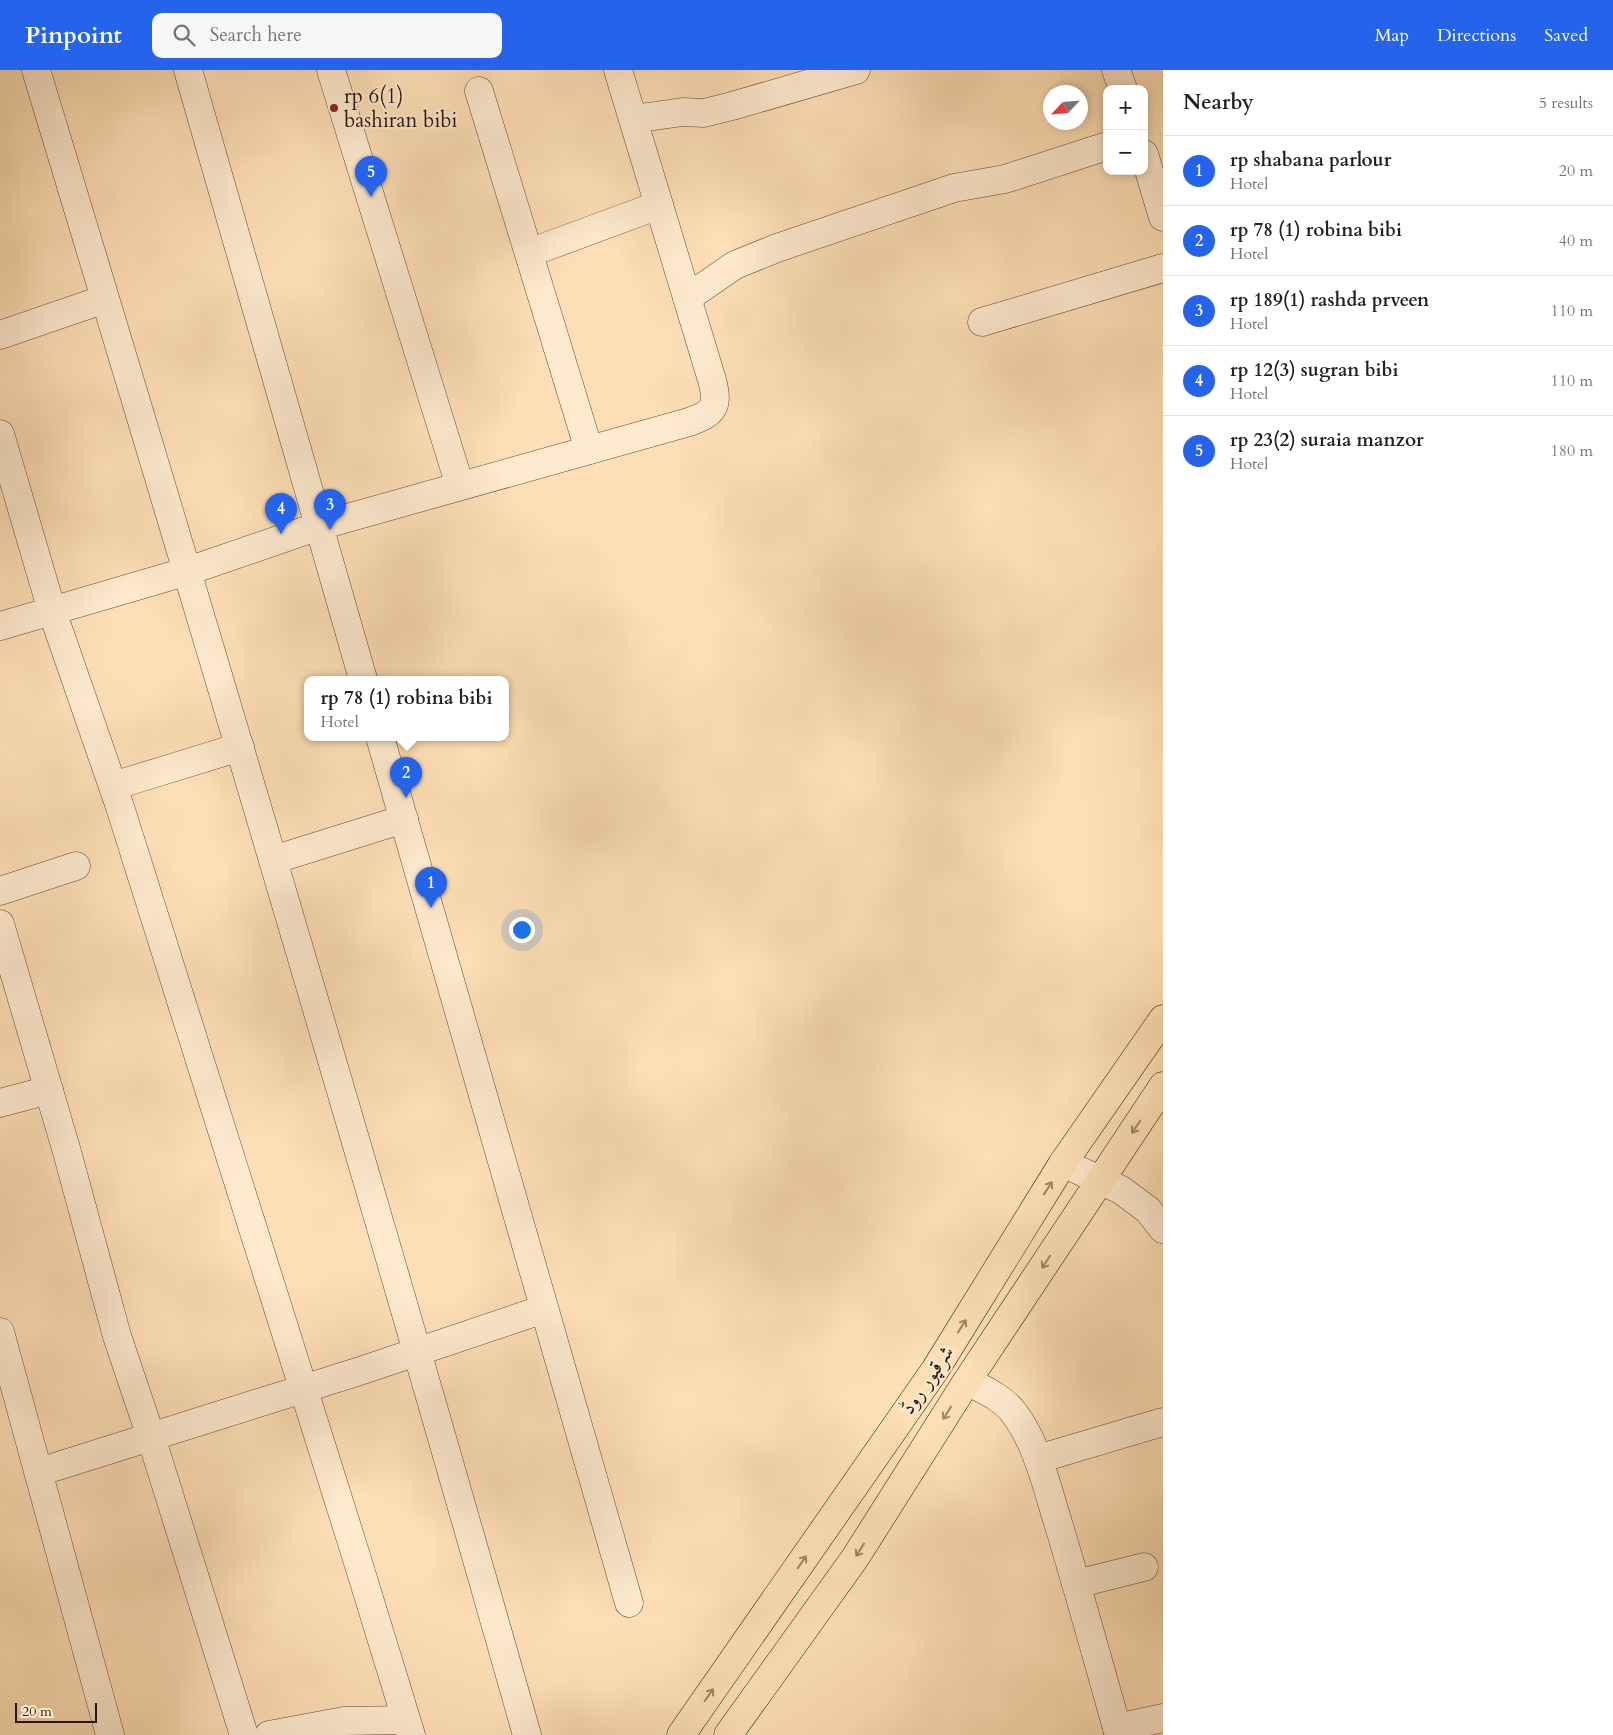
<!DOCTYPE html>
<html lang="en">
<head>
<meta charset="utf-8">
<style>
	:root { --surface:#fff; --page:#f6f6f6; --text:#202124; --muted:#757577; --line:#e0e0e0; --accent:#2563eb }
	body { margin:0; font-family:Cardo,Amiri,serif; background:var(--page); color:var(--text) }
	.controls { position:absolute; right:15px; top:15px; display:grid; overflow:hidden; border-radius:10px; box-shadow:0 2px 8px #0003 }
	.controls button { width:45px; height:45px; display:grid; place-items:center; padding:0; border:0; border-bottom:1px solid var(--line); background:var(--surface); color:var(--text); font:25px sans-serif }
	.compass { position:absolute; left:1043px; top:15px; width:45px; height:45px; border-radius:50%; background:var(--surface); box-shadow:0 2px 8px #0003; rotate:244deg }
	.scale { position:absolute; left:15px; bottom:12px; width:82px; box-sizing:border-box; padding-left:5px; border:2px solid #28150b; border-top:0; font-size:14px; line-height:18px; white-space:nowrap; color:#28150b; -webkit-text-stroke:4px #feeacf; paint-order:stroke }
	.you { position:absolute; left:521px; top:859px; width:18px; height:18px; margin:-12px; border:4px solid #fff; border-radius:50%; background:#1a73e8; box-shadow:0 0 0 8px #1a73e833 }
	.badge { display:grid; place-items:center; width:32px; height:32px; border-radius:50%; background:var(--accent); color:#fff; font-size:16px; font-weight:700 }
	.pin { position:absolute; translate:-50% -41px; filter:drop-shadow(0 1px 2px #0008) }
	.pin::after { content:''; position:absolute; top:26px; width:18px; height:15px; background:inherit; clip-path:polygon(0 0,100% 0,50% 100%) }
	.popup { position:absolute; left:304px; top:606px; width:205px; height:65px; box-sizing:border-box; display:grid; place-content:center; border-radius:10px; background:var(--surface); filter:drop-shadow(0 1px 4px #0005); font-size:16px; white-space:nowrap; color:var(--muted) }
	.popup b { font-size:19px; color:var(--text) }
	.popup::after { content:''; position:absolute; left:50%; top:100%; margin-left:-10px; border:10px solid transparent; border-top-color:var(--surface) }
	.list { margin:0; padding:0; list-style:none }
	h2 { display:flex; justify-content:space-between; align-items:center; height:65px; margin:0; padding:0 20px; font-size:21px }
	h2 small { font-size:16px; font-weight:400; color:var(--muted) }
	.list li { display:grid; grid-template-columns:32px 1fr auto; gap:15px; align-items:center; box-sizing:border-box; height:70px; padding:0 20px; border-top:1px solid var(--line) }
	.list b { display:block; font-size:19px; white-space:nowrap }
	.list p { margin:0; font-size:16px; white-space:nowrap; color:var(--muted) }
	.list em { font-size:16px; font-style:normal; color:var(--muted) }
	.icon { flex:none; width:28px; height:28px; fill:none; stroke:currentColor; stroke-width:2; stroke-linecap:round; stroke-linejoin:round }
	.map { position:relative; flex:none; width:1163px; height:1665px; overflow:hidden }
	header { display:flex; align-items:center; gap:30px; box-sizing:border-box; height:70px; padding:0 25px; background:var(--accent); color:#fff }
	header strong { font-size:24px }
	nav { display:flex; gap:28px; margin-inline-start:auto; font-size:18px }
	.search { width:350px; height:45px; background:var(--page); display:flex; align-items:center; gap:12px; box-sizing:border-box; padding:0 18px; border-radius:10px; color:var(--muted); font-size:19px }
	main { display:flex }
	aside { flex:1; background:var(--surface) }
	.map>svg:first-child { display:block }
</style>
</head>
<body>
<header>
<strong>Pinpoint</strong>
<div class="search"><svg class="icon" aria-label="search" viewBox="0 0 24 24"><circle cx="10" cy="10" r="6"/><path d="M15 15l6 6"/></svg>Search here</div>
<nav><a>Map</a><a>Directions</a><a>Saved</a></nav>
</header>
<main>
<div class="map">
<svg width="1163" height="1665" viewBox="0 0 1163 1665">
	<rect width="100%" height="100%" fill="#fedfb5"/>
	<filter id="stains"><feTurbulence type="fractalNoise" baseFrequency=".004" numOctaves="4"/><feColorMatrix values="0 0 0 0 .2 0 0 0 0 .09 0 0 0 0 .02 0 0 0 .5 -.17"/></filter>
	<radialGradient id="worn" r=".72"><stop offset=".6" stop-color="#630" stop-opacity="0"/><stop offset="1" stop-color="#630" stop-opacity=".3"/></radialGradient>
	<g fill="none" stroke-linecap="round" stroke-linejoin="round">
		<defs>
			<g id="minor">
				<path d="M36,0C204,554 369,1108 527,1665"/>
				<polyline points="188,0 363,609"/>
				<polyline points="331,0 460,416"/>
				<polyline points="1116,0 1123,19"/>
				<polyline points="479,21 589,380"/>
				<polyline points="633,49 683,42 704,43 732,36 856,0"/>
				<polyline points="1144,84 1163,147"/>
				<polyline points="529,183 659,135"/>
				<polyline points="687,228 735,195 777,178 954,118 1005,109 1107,76"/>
				<polyline points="982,252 1163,198"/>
				<polyline points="0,265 105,229"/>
				<polyline points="0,364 52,541 120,737 353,1476 411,1665"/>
				<path d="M0,556L188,501L319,456L689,352C714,343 719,337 712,310L618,0"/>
				<polyline points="380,667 629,1533"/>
				<polyline points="113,716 240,677"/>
				<polyline points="273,790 404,749"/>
				<polyline points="0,821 76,796"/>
				<polyline points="0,854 67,1082 117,1266 151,1367 244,1665"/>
				<polyline points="0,1033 49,1020"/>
				<polyline points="1063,1093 1121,1120 1148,1140 1163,1159"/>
				<polyline points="0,1262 110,1665"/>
				<path d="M967,1311C984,1320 1002,1327 1014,1343C1038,1375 1047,1418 1059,1456C1080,1525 1099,1595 1119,1665"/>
				<polyline points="1038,1389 1163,1352"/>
				<polyline points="39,1402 360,1301 544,1239"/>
				<polyline points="1076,1514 1144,1497"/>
				<polyline points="1117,1658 1163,1648"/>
				<polyline points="269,1665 344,1651 406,1650"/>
			</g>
			<g id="major">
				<polyline points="681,1665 935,1300 1063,1093 1163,949"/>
				<polyline points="728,1665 855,1488 967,1311 1163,1016"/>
			</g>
		</defs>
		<!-- minor casing -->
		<use href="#minor" stroke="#5e4836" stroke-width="29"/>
		<!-- major casing -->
		<use href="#major" stroke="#28150b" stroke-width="29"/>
		<!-- minor -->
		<use href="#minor" stroke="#feeacf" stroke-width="28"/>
		<!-- major -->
		<use href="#major" stroke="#fedfb5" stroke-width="28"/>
	</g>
	<!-- one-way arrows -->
	<defs><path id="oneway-shaft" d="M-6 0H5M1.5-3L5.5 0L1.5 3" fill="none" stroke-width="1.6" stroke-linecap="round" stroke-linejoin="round" transform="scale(1.25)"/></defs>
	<g stroke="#9e8468">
		<use href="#oneway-shaft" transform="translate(1136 1057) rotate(124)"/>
		<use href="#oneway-shaft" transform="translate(1048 1118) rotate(-58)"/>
		<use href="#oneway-shaft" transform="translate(1046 1192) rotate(123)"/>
		<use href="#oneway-shaft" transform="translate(962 1256) rotate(-58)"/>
		<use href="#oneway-shaft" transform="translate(947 1343) rotate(122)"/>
		<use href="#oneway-shaft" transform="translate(860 1480) rotate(122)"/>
		<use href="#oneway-shaft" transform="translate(802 1492) rotate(-55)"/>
		<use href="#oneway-shaft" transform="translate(709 1625) rotate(-55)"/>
	</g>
	<!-- markers -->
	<circle fill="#8f2418" stroke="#feeacf" stroke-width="2" cx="334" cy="38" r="5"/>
	<g text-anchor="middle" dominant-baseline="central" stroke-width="4" stroke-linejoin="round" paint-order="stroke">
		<!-- poi labels -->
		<g font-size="21" fill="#28150b" stroke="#feeacf" text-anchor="start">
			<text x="344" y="26">rp 6(1)<tspan x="344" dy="24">bashiran bibi</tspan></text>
		</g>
		<!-- street labels -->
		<g font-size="21" fill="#28150b" stroke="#feeacf">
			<text transform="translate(927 1310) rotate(-56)">شرقپور روڈ</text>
		</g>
	</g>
	<rect width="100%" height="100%" filter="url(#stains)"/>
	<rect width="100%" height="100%" fill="url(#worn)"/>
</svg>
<div class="controls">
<button>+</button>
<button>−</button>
</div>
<svg class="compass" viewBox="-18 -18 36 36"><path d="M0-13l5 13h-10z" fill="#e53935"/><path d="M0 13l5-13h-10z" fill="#757577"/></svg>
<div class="scale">20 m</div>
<div class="you"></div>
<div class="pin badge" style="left:431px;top:838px">1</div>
<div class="pin badge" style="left:406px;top:728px">2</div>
<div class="popup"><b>rp 78 (1) robina bibi</b>Hotel</div>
<div class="pin badge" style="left:330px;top:460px">3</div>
<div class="pin badge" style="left:281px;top:464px">4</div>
<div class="pin badge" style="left:371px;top:127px">5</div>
</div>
<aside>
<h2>Nearby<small>5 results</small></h2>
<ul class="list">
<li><span class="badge">1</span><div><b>rp shabana parlour</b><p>Hotel</p></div><em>20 m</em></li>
<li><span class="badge">2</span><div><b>rp 78 (1) robina bibi</b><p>Hotel</p></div><em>40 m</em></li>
<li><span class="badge">3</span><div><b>rp 189(1) rashda prveen</b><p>Hotel</p></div><em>110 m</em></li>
<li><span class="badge">4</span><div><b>rp 12(3) sugran bibi</b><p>Hotel</p></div><em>110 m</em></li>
<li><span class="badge">5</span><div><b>rp 23(2) suraia manzor</b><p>Hotel</p></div><em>180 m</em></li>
</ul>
</aside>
</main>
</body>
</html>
